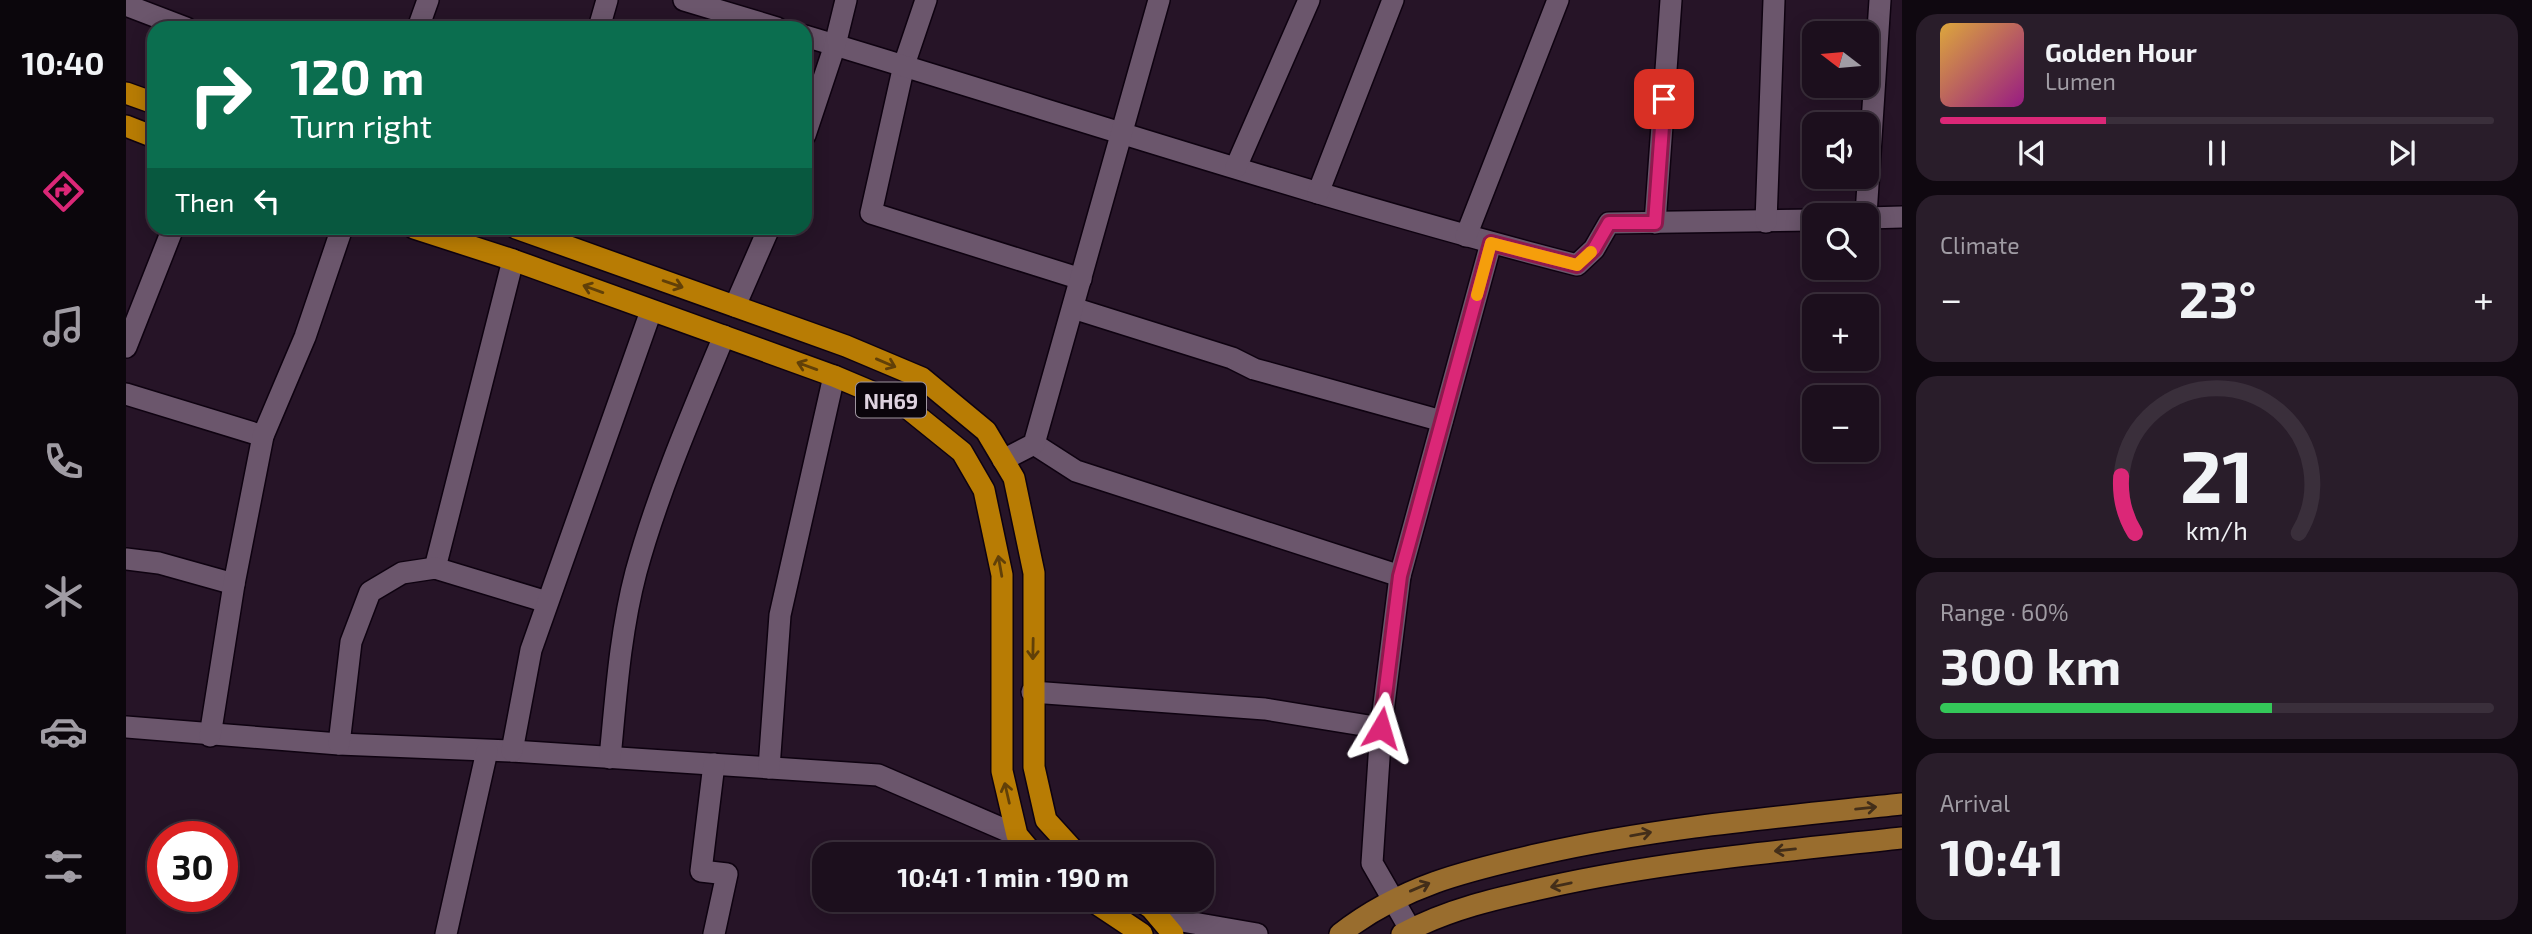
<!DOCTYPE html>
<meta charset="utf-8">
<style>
body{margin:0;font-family:"Exo 2",sans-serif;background:#291d2a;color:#f1f3f6;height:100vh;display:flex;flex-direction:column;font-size:26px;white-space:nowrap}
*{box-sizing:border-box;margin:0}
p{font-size:23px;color:#a09ca4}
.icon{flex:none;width:38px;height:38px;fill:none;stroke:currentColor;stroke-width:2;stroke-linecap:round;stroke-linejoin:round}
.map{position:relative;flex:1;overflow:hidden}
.sheet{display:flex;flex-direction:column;gap:14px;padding:14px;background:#0f0810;width:630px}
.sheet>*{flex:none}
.guide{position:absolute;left:21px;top:21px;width:665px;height:214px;border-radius:21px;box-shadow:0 4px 18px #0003,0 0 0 2px #3a2f3b;background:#0b6e4f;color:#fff;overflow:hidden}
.needle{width:46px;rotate:286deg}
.buttons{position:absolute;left:1676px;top:21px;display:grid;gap:14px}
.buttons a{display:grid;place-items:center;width:77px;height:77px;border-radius:14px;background:#1c0f1d;box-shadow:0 4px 18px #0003,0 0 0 2px #3a2f3b;font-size:35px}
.speed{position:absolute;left:21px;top:821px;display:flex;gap:14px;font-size:35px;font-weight:700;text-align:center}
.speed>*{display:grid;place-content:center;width:91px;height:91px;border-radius:50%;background:#1c0f1d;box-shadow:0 4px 18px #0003,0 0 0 2px #3a2f3b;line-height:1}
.speed .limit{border:10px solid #d22;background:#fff;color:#111}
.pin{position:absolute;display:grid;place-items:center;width:60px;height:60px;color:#fff;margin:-30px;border-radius:14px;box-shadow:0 4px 10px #0006}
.me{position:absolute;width:77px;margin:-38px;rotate:7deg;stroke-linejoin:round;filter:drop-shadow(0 0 5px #0008)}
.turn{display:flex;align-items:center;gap:24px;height:147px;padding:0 28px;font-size:32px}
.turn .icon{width:91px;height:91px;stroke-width:2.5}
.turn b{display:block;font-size:49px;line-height:60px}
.then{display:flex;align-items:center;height:66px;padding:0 28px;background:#0003;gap:14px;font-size:26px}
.big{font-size:52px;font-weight:700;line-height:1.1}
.sheet .card{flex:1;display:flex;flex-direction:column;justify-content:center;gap:10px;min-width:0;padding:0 24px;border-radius:21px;background:#291d2a}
.sheet .dial{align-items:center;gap:0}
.dial svg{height:182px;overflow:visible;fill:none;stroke:#3a2f3b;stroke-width:7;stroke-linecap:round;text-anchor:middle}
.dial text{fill:#f1f3f6;stroke:none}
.song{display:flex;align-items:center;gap:21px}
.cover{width:84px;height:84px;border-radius:10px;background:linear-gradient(135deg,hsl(40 70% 55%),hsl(310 70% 35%))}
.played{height:7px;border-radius:4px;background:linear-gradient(90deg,#db2777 30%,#3a2f3b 30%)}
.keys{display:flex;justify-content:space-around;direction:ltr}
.heat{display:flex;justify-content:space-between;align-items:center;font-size:38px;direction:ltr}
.charge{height:10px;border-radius:5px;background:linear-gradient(90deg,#34c759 60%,#3a2f3b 0)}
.trip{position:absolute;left:686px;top:842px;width:402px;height:70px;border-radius:21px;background:#1c0f1d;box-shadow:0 4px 18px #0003,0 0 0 2px #3a2f3b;font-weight:700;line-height:70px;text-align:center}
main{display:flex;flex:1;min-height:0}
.tab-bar{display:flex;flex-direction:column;width:126px;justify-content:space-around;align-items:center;background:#0b060c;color:#a09ca4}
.tab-bar .icon{width:49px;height:49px}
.tab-bar .current{color:#db2777}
.tab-bar b{font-size:32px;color:#f1f3f6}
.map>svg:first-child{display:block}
</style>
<main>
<nav class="tab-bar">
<b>10:40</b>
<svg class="icon current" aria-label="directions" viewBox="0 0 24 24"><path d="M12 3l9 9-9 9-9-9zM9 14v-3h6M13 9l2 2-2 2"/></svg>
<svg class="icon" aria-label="music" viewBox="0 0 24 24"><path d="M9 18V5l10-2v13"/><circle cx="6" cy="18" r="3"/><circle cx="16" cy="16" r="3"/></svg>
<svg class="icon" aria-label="phone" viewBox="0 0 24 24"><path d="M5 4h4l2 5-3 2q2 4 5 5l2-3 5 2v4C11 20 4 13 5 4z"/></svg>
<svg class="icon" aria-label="climate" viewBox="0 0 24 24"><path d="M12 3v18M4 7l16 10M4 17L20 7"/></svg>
<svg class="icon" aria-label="car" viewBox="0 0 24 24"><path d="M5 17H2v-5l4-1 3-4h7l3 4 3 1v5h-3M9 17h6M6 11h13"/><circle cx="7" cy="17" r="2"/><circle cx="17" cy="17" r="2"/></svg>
<svg class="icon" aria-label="filters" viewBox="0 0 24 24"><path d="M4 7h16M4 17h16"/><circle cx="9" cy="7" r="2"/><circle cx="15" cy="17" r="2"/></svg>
</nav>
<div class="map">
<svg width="1776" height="934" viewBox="0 0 1776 934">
<rect width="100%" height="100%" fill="#261427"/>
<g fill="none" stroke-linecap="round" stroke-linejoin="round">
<g stroke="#0e0210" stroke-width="24">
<g id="minor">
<polyline points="558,0 651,28"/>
<polyline points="800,0 778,65 745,213 955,279"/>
<polyline points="5,7 60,28"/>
<polyline points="292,28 302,0"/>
<polyline points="473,28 481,0"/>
<path d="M679,36C936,113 1191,198 1451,265L1468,249L1483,223L1689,220"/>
<polyline points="679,135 709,45 720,0"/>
<polyline points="1110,167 1183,0"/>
<polyline points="1192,193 1267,0"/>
<polyline points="1740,215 1754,0"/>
<polyline points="1741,218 1776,217"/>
<polyline points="1640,222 1648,0"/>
<polyline points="1529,223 1545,0"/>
<polyline points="1340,236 1432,0"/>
<polyline points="609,306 643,228"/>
<polyline points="947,308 1106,358 1128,369 1316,421"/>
<polyline points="0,347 47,228"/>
<polyline points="0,394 137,436"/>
<polyline points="908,444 950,471 1274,576"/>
<polyline points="877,460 908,444 1033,0"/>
<polyline points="0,559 33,563 108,584"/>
<polyline points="309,568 387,260"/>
<polyline points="906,692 1139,709 1255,728"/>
<polyline points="0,727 213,744 386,751 752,775 891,835"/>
<polyline points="84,736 108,584 137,436 179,337 216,228"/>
<polyline points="213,744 225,642 244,592 276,573 309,568 421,602"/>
<polyline points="386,751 405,650 525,311"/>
<path d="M484,758C490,696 494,633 510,572C532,492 566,413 598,336"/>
<polyline points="588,764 575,871 601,874 588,934"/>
<polyline points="643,768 654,615 708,376"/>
<polyline points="1033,917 1131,934"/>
<polyline points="1284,929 1246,863 1255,728 1274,576 1365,243"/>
<polyline points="320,934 361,751"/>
</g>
</g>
<g stroke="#0e0210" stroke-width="24">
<g id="major">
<path d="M1214,934C1276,886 1339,871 1414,854C1533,827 1654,817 1776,804"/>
<path d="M1276,934C1322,909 1372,898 1422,887C1539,861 1657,851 1776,838"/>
</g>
</g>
<g stroke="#0e0210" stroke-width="24">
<g id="highway">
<polyline points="0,93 28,103"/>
<polyline points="0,126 28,137"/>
<polyline points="288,228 387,260 708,376 779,406 836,452 858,490 876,575 876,771 891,835 907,854"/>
<polyline points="390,228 720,346 796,378 860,431 888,478 908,573 908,767 920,820 951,854"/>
<polyline points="965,900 1016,934"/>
<polyline points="1013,900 1025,908 1047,934"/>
</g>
</g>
<use href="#minor" stroke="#6b566c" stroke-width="21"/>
<use href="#major" stroke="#996d2e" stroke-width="21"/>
<use href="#highway" stroke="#b87c04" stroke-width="21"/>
</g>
<defs><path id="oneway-shaft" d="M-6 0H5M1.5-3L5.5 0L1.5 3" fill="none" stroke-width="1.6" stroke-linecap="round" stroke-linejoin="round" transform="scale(1.75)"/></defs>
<g stroke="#614008">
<use href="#oneway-shaft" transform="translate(547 284) rotate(19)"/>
<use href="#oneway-shaft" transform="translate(467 289) rotate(-160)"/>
<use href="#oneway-shaft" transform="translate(760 363) rotate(23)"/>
<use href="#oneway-shaft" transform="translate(681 366) rotate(-160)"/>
<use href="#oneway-shaft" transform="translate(874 566) rotate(-100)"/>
<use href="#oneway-shaft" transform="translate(907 649) rotate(91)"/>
<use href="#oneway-shaft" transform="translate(881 793) rotate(-103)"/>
</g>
<g stroke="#432e19">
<use href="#oneway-shaft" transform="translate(1740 808) rotate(-6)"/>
<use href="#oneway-shaft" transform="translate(1515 834) rotate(-10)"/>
<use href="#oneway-shaft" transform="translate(1659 850) rotate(174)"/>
<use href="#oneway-shaft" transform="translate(1435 885) rotate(168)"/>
<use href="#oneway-shaft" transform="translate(1294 887) rotate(-23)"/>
</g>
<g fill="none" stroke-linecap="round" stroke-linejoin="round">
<g stroke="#8e194d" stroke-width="18">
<polyline id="route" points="1255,728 1274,576 1365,243 1451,265 1468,249 1483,223 1529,223 1538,99"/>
</g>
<use href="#route" stroke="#db2777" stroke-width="12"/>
<polyline stroke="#f59e0b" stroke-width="12" points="1351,295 1365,243 1451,265 1465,252"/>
</g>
<g text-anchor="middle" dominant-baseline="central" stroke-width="7" stroke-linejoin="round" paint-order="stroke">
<rect fill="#0a040b" stroke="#9e949f" stroke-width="2" x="730" y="382.5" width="70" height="35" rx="5"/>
<g font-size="21" font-weight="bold" fill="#ded2df">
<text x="765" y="400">NH69</text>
</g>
</g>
</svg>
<div class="buttons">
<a><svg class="needle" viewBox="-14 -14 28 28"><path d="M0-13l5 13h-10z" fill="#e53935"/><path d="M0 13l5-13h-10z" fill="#a09ca4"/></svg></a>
<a><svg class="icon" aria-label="sound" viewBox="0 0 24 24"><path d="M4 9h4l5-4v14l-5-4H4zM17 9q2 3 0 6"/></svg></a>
<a><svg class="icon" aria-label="search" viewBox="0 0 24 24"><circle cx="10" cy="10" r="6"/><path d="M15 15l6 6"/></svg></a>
<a>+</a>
<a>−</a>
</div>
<div class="speed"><div class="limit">30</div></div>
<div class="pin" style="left:1538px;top:99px;background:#d93025"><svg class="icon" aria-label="arrive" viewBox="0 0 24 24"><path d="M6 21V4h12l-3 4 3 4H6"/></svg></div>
<svg class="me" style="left:1255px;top:728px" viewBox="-20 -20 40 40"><path d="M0-17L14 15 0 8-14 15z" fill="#db2777" stroke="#fff" stroke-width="4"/></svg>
<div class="trip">10:41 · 1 min · 190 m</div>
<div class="guide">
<div class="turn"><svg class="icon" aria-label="right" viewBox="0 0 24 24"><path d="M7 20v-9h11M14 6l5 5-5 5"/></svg><div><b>120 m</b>Turn right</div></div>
<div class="then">Then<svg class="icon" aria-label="left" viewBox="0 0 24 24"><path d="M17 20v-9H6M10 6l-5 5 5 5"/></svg></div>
</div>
</div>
<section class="sheet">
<div class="card">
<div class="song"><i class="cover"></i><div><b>Golden Hour</b><p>Lumen</p></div></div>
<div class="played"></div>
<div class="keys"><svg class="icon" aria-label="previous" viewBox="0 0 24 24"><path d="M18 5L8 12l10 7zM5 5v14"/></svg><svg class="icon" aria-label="pause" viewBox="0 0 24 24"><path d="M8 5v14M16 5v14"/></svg><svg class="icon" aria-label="next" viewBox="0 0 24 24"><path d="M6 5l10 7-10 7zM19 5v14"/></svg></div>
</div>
<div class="card"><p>Climate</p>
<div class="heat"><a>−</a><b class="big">23°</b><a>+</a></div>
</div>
<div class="card dial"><svg viewBox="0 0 100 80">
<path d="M14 69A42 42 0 1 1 86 69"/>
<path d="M14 69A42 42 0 0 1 8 44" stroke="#db2777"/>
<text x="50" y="56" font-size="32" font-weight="700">21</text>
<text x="50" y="72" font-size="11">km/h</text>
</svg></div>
<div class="card"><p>Range · 60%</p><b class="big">300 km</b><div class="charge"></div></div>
<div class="card"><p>Arrival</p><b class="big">10:41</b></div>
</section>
</main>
